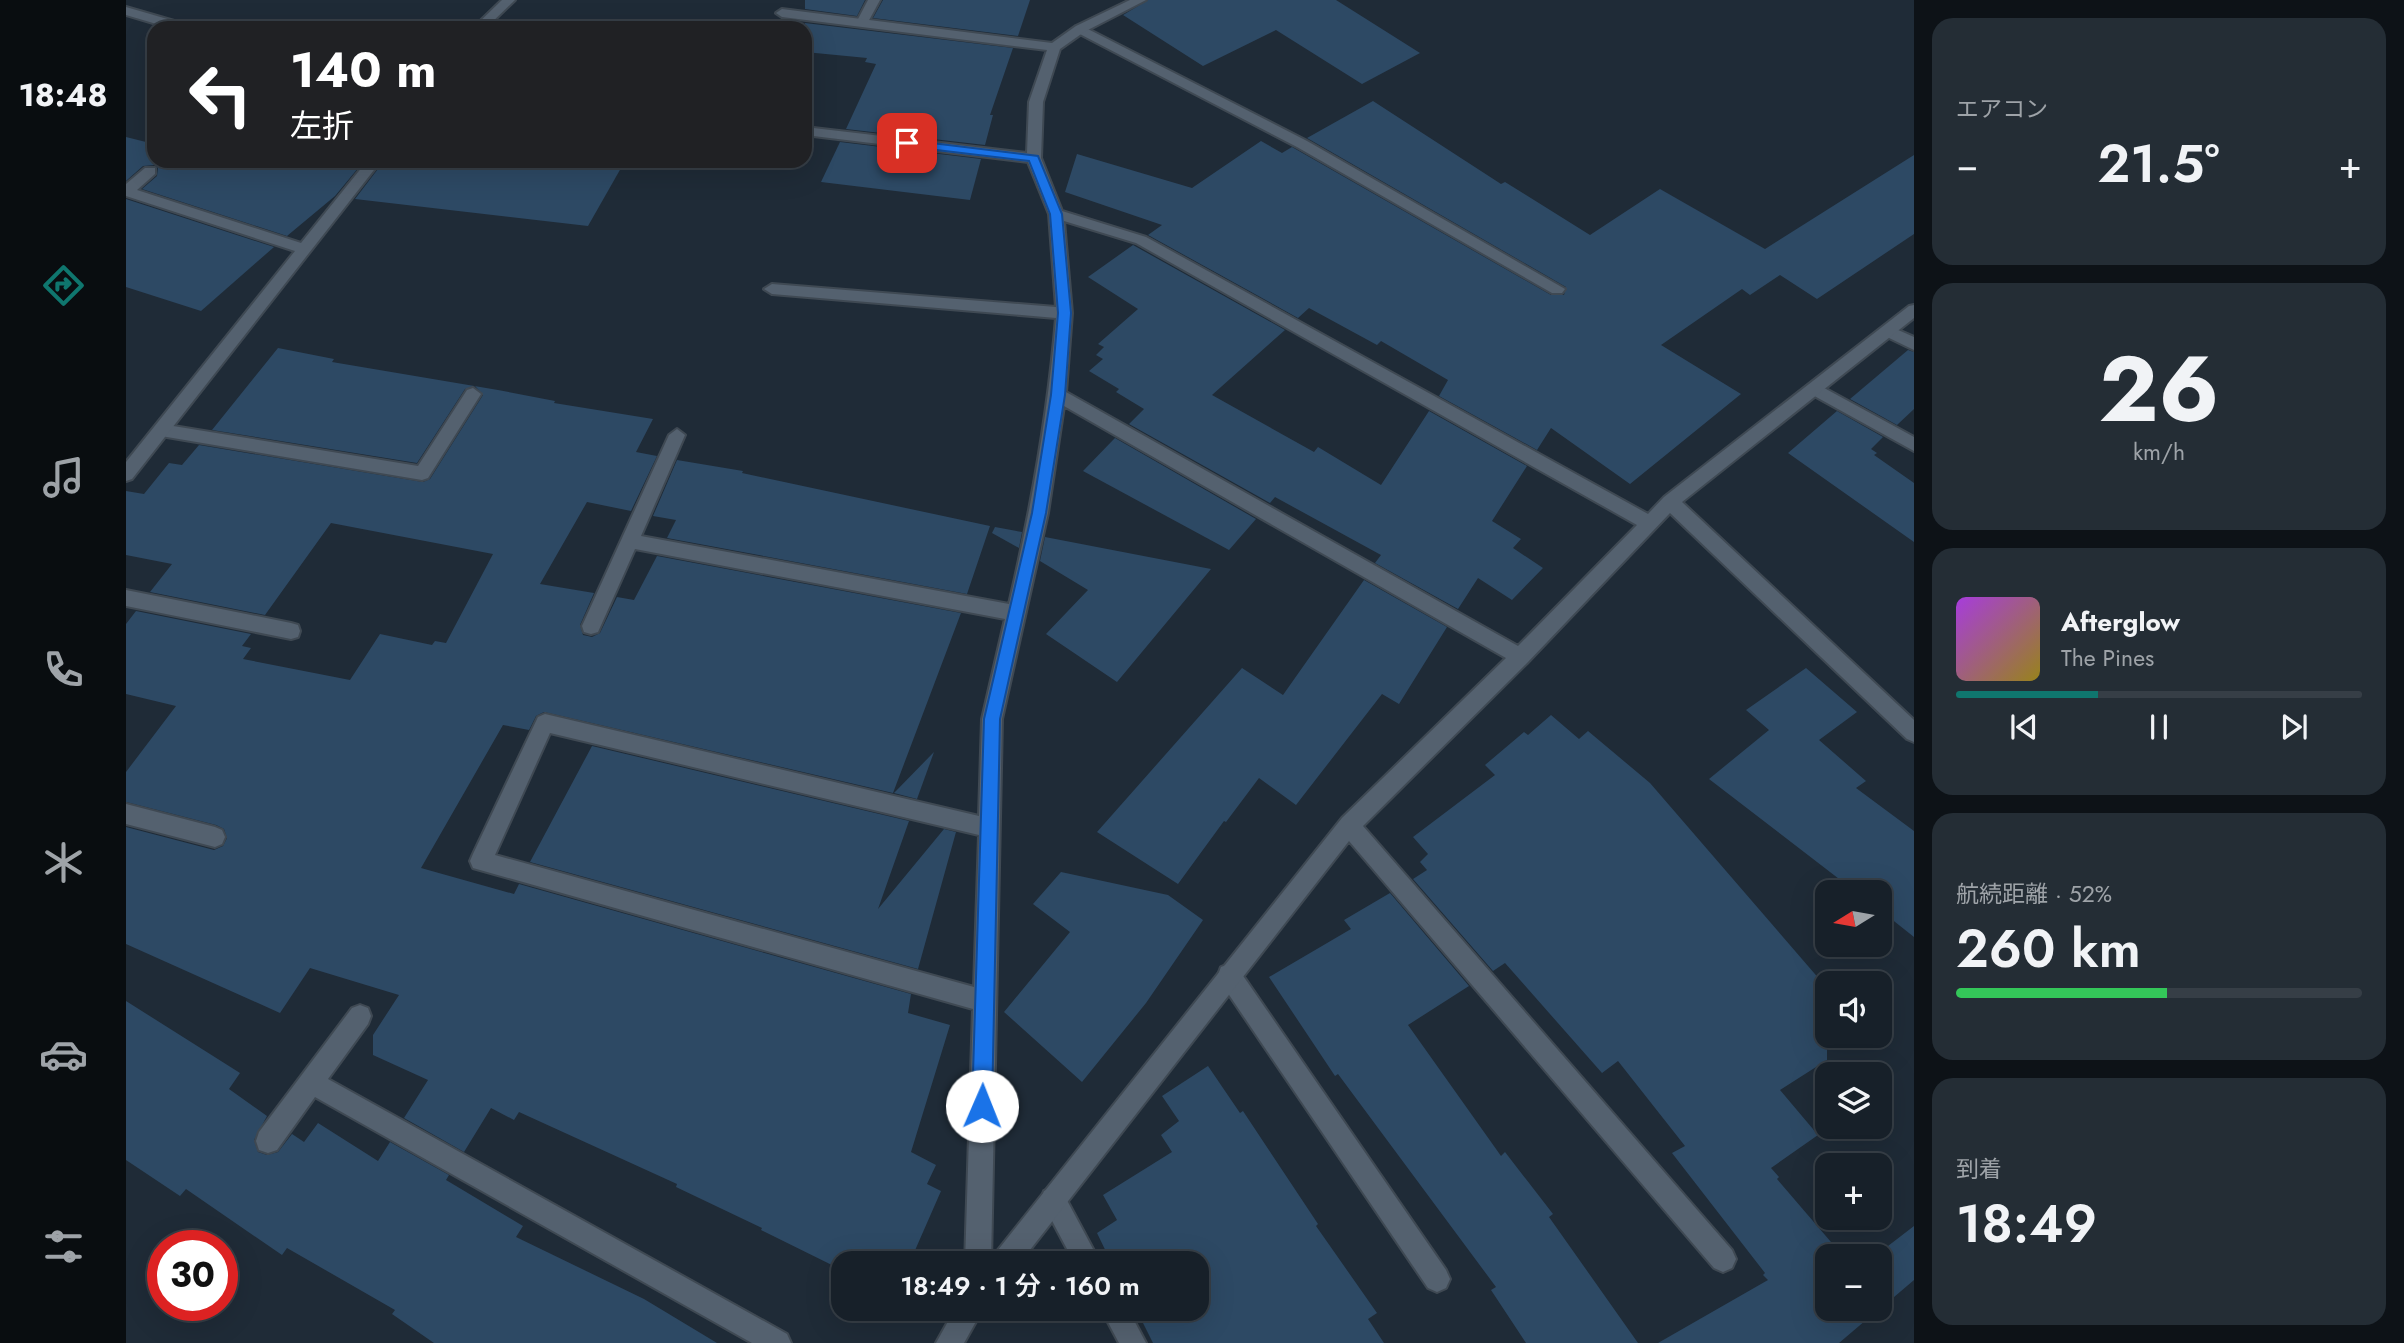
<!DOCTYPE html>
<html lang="ja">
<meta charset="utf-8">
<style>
body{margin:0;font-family:Jost,"Noto Sans JP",sans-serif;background:#242d35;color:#f1f3f6;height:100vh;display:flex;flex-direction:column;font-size:26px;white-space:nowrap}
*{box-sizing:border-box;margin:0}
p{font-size:23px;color:#9ea3a8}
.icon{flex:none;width:38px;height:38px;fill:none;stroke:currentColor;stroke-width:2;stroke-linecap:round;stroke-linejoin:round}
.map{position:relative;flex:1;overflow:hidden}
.drawer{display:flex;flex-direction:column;gap:18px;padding:18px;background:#0d1217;width:490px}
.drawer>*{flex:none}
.hud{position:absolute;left:21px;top:21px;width:665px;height:147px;border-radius:21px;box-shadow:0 7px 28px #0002,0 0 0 2px #363e46;background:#202124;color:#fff;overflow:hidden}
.needle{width:46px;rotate:259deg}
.buttons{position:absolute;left:1689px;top:880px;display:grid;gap:14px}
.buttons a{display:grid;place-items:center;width:77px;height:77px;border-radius:14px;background:#172029;box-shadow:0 7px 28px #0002,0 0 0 2px #363e46;font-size:35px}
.speed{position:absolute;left:21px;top:1230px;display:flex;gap:14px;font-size:35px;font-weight:700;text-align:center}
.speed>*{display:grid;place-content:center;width:91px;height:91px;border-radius:50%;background:#172029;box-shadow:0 7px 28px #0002,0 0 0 2px #363e46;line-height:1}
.speed .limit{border:10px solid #d22;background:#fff;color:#111}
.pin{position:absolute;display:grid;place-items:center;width:60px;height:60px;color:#fff;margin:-30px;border-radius:14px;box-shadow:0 4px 10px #0006}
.me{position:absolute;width:77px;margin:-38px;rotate:1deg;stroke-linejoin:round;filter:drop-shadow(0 0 5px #0008)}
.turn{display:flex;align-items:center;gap:24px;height:147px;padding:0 28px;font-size:32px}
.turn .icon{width:91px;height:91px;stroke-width:2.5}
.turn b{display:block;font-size:49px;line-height:60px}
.big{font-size:52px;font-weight:600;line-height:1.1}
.drawer .widget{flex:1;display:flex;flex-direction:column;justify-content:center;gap:10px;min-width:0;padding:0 24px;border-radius:21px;background:#242d35}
.drawer .dial{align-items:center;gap:0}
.dial b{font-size:91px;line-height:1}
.song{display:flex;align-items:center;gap:21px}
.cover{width:84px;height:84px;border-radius:10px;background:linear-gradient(135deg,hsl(280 70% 55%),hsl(50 70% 35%))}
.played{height:7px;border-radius:4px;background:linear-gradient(90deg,#0f766e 35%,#363e46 35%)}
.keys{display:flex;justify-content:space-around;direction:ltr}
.heat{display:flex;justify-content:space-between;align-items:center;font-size:38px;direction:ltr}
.charge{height:10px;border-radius:5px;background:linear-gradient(90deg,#34c759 52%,#363e46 0)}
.trip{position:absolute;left:705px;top:1251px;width:378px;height:70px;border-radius:21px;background:#172029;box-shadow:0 7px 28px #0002,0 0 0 2px #363e46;font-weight:600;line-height:70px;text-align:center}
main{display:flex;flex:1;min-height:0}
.dock{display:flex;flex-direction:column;width:126px;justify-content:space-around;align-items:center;background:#090d10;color:#9ea3a8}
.dock .icon{width:49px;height:49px}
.dock .selected{color:#0f766e}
.dock b{font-size:32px;color:#f1f3f6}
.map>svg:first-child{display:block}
</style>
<main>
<nav class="dock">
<b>18:48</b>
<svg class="icon selected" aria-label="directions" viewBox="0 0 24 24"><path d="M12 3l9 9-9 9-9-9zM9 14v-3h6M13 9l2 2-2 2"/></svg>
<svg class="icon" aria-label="music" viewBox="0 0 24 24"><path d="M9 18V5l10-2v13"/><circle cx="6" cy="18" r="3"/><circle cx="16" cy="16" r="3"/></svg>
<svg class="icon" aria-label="phone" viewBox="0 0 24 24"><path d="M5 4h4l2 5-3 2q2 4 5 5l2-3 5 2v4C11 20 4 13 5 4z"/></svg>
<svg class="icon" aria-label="climate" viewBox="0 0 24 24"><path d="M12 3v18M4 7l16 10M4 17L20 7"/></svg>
<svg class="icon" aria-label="car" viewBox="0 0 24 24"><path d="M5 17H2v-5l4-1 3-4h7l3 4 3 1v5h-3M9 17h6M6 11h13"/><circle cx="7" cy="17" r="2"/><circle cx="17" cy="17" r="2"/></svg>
<svg class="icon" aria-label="filters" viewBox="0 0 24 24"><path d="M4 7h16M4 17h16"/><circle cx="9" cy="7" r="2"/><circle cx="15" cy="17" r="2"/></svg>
</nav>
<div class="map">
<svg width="1788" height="1343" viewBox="0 0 1788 1343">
<rect width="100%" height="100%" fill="#1f2b37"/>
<g fill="#2d4964">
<polygon points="679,0 739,0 731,16 679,9"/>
<polygon points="757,0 904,0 892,36 747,18"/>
<polygon points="1022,0 1210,0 1294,53 1236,84 1150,30 1077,66 997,15"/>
<polygon points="679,23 887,48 864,115 867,115 859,145 720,129 750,64 739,62 741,58 679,52"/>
<polygon points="1247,101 1375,184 1379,182 1464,235 1534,189 1639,249 1788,155 1788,234 1691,299 1654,275 1624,295 1616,289 1535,345 1615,394 1504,484 1425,428 1411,450 1313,396 1322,380 1255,341 1251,345 1183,308 1172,318 1022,235 1036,225 939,192 951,154 1066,188 1135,141 1156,153 1166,147 1425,295 1438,295 1440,287 1181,138"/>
<polygon points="0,137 28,144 28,161 238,161 209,196 161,236 16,189 31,176 32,168 29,165 17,166 0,181"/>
<polygon points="714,142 855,159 844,200 695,182"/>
<polygon points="258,161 499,161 462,226 229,199"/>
<polygon points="0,199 148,247 75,311 0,287"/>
<polygon points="1007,245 1159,330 1086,395 1188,452 1192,447 1255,485 1303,411 1401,466 1366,521 1395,539 1387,548 1417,568 1386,600 1352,578 1332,609 1249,563 1255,555 1149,497 1144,503 1003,424 1018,409 990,392 993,389 963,371 977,359 970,355 978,347 972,344 1012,309 962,277"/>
<polygon points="152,348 208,359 206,362 372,390 429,401 428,403 527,419 510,452 531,456 505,511 461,502 414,584 468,593 454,625 457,635 466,637 474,633 491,597 508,600 531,556 835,613 767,793 418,712 410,716 403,730 377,725 295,868 388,894 393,884 785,994 782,1013 824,1025 785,1152 810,1165 801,1184 815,1191 783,1264 718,1264 718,1271 635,1230 636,1228 550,1187 551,1184 393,1112 388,1120 365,1108 338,1152 278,1118 302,1080 247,1055 247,1035 273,995 184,968 154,1013 0,944 0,827 88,850 97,846 101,838 98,829 90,825 0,802 0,772 50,706 0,694 0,624 10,611 125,634 116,646 125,648 117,659 224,680 254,634 306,645 309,641 320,643 367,554 205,523 139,615 24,592 46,564 0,555 0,491 18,494 43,463 56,465 73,445 297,482 304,479 357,395 349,386 339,389 291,463 86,430"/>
<polygon points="1782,350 1788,352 1788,409 1771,425 1724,399"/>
<polygon points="1711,411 1757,437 1745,449 1751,453 1748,455 1788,483 1788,542 1662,453"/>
<polygon points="989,438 1130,519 1103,550 957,471"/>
<polygon points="551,460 617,471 616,473 864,526 841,594 541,538 550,520 527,516"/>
<polygon points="869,527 896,532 893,548 866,533"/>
<polygon points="919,537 1085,569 991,682 920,634 962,590 914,561"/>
<polygon points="1238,580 1321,627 1273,704 1256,694 1170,805 1133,778 1100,822 1098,821 1052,884 971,832 1116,668 1157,695"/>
<polygon points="1680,668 1731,712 1693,740 1740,781 1730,788 1788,831 1788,937 1754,910 1754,892 1730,892 1583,779 1643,730 1620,710"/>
<polygon points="1425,715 1453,739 1462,731 1524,783 1701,988 1701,1060 1654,1090 1692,1135 1645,1168 1653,1177 1651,1179 1717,1256 1701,1256 1701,1309 1753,1309 1713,1343 1532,1343 1642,1280 1637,1275 1639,1273 1546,1153 1559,1146 1492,1061 1476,1073 1379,963 1367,971 1287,879 1301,870 1294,862 1302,854 1287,837 1369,775 1359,765 1398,732 1402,735"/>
<polygon points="466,746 783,821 752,909 818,829 830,832 792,969 404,862"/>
<polygon points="808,752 791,799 768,793"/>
<polygon points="935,872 1042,895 1077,920 1020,1003 956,1082 878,1012 944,932 907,904"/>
<polygon points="1264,893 1343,986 1282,1025 1375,1156 1379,1152 1427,1214 1423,1217 1512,1343 1400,1343 1365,1290 1370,1287 1212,1074 1209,1076 1143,977 1225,929 1218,920"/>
<polygon points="0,1001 114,1073 103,1089 141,1116 128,1140 132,1152 141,1155 152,1152 166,1134 178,1142 192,1123 252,1161 264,1142 323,1175 320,1180 397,1226 390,1237 518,1299 591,1343 308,1343 266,1314 269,1310 161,1248 156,1255 60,1189 54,1196 0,1160"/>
<polygon points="1082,1066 1114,1113 1117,1111 1192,1224 1190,1226 1251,1313 1242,1319 1258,1343 1027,1343 1010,1309 1071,1309 1071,1264 986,1264 971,1233 991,1220 977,1195 1046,1152 1035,1135 1053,1121 1036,1096"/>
<polygon points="1788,1226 1788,1280 1754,1309 1754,1256 1749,1256"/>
</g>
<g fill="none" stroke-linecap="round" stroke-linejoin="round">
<g stroke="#3f4953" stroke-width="4">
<g id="service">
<polygon points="742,0 754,0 741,24 733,24 731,21"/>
<polygon points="954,25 1181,141 1439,289 1436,293 1426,293 1171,147 950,32 948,29"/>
<polygon points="1763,326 1788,337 1788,350 1757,335 1755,331 1757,327"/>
<polygon points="1689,383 1788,437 1788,451 1683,393 1681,389 1683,385"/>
<polygon points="347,388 355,394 302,478 296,480 35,436 27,430 35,424 292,466 341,390"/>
<polygon points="0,590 165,623 172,625 174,631 172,637 165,639 0,606"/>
<polygon points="0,804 89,827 96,830 99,837 96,844 89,847 0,824"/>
<polygon points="1103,964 1111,967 1320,1270 1324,1279 1320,1288 1311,1292 1302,1288 1095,983 1092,975 1095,967"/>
<polygon points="927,1188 936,1191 975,1264 949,1264 915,1200 918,1191"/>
<polygon points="975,1309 1002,1309 1020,1343 993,1343"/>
</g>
</g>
<g stroke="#3f4953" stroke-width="4">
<g id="minor">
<polygon points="376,0 389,0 360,28 347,28"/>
<path d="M1004,0H1020L958,32L934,49L917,102L915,158L936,211L1020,237L1522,514L1538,497L1783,306L1788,305V318L1556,502L1788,720V742L1781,739L1544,513L1401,663L1237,826L1606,1250L1610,1259L1606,1268L1597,1272L1588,1268L1223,841L893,1264H839L847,1009L347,868L344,861L347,854L412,717L419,714L853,816L856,719L879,619L509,549L472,632L465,634L458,632L456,626L543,435L551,429L559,435L515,536L883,604C905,509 922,415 930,318L646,294L638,289L646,284L930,307L923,214L902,162L679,135V127L901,153L903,102L921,50L656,17L650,13L656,9L926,43L950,26ZM938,221L1010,243L1511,525L1392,646L940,392L946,313ZM938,406L1380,658L1216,818L868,1255L865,1263L876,719L922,513ZM424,733L853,835L848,987L369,855Z"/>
<polygon points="0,7 62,25 64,28 44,28 0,15"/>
<polygon points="241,161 255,161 6,479 0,481 0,462 169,251 0,196 0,184 19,168 29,168 29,174 11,190 175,243"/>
<polygon points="234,1005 242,1008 245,1016 242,1024 202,1079 661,1334 665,1343 626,1343 189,1097 151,1150 142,1153 133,1150 130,1141 133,1132 226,1008"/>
<polygon points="829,1309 857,1309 838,1343 810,1343"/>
</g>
</g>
<use href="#service" fill="#54616f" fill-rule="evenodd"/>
<use href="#minor" fill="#54616f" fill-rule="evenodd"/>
</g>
<polygon fill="#1a73e8" stroke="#114b97" stroke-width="2" points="781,140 912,156 936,214 945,313 939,395 920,513 874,719 866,1106 863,1113 856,1116 849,1113 846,1106 858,719 906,513 925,395 932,313 924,214 903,161 777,146 775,143"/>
</svg>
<div class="buttons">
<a><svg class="needle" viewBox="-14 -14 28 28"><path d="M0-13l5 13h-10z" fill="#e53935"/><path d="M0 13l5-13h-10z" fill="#9ea3a8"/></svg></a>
<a><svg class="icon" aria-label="sound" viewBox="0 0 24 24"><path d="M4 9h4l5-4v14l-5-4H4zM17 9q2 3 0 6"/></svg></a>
<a><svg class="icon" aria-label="layers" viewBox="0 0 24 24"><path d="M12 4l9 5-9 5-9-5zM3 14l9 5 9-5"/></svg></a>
<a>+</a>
<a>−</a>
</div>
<div class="speed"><div class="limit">30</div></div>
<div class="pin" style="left:781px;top:143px;background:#d93025"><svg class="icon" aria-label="arrive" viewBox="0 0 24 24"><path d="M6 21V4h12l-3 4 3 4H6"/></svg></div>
<svg class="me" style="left:856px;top:1106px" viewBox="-20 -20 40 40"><circle r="19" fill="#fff"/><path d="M0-13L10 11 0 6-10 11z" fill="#1a73e8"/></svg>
<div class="trip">18:49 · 1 分 · 160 m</div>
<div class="hud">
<div class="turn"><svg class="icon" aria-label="left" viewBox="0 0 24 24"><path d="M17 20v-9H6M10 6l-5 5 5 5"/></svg><div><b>140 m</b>左折</div></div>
</div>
</div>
<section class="drawer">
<div class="widget"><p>エアコン</p>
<div class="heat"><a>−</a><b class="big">21.5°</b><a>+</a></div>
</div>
<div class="widget dial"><b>26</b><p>km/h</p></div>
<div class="widget">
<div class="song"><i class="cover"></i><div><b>Afterglow</b><p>The Pines</p></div></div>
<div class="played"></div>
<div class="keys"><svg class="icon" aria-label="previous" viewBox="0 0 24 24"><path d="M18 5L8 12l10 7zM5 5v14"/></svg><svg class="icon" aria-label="pause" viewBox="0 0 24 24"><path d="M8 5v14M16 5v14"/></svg><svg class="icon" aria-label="next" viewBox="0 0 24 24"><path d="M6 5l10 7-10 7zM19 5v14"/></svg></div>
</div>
<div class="widget"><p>航続距離 · 52%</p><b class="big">260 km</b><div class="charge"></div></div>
<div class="widget"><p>到着</p><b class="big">18:49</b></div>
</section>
</main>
